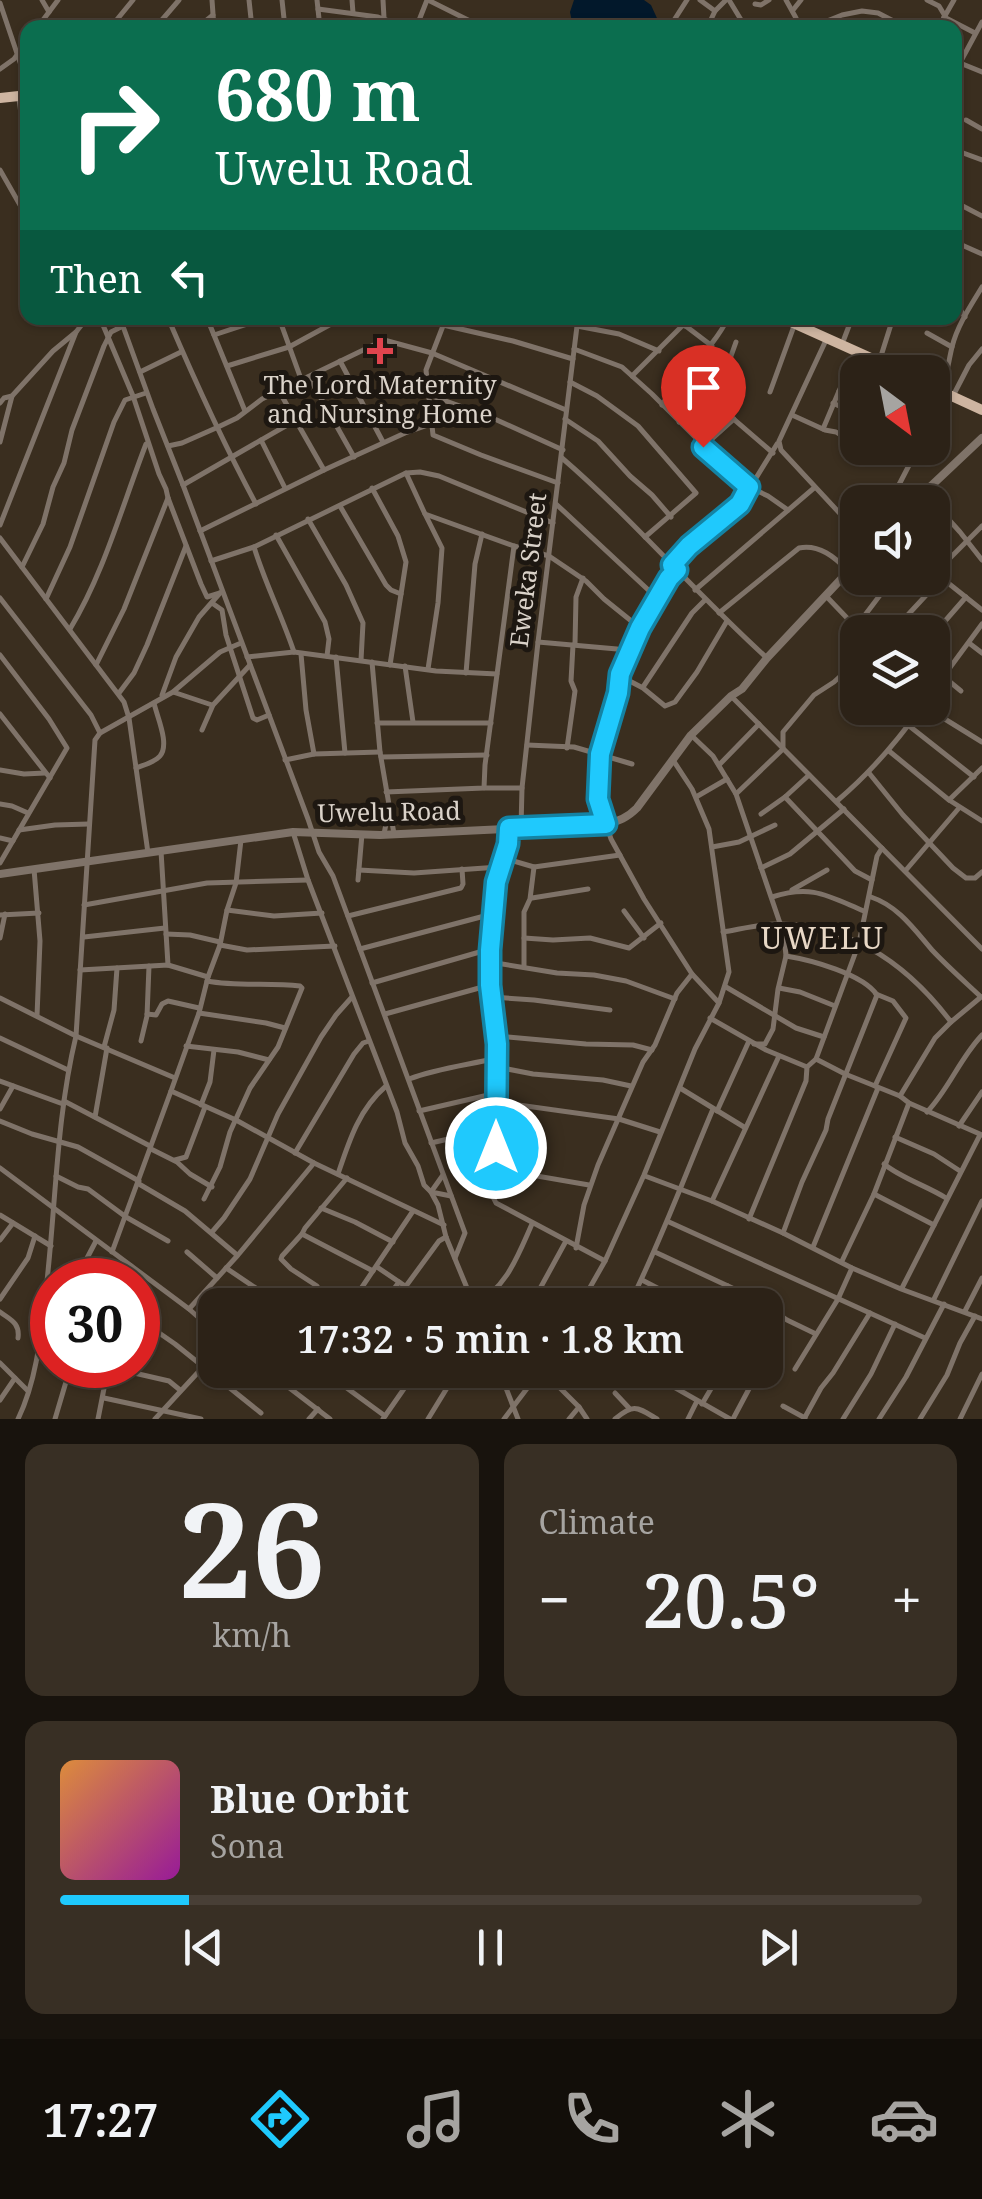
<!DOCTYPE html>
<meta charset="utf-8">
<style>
body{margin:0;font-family:"Noto Serif",serif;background:#382f24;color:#f1f3f6;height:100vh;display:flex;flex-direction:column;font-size:38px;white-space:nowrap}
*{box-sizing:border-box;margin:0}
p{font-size:32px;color:#a6a4a1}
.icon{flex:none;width:55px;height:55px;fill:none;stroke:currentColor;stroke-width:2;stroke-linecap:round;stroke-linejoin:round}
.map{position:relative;height:1419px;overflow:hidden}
.sheet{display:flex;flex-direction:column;gap:25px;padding:25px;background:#18130d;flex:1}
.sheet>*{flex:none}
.hud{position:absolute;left:20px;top:20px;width:942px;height:305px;border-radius:20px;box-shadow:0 2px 8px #0004,0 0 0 2px #483f36;background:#0b6e4f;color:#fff;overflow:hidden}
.needle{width:65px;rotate:148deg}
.buttons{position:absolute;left:840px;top:355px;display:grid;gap:20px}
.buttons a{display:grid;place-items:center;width:110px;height:110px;border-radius:20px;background:#2c2217;box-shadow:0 2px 8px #0004,0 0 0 2px #483f36;font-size:50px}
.speed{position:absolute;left:30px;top:1258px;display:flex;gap:20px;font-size:50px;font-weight:700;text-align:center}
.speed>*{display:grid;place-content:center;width:130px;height:130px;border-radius:50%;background:#2c2217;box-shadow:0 2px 8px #0004,0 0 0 2px #483f36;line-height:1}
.speed .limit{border:15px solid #d22;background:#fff;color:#111}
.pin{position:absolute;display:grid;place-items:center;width:85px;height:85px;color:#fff;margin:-102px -42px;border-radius:50% 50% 50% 0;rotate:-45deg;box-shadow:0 0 10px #0007}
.pin .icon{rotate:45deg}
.me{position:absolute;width:110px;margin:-55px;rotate:0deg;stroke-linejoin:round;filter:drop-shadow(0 0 8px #0008)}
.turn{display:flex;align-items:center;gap:35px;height:210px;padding:0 30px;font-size:45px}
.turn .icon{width:130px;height:130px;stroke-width:2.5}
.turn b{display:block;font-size:70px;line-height:85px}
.then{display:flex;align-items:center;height:95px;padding:0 30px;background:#0003;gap:20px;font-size:38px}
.big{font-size:75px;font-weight:600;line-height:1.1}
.sheet .widget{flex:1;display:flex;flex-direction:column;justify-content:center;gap:15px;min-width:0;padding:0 35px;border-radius:20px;background:#382f24}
.sheet .dial{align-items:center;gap:0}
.dial b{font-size:130px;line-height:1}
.song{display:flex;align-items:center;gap:30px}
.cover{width:120px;height:120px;border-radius:15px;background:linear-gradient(135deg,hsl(30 70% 55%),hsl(300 70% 35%))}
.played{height:10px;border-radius:5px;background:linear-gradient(90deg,#1fc9fd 15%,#483f36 15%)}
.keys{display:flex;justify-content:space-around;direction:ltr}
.heat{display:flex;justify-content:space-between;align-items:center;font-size:55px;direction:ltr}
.sheet .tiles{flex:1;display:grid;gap:25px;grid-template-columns:1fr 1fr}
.widget:last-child{grid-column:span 2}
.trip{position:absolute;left:198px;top:1288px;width:585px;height:100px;border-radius:20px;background:#2c2217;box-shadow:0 2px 8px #0004,0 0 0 2px #483f36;font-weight:600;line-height:100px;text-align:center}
.tab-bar{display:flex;height:160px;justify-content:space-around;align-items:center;background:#120e09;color:#a6a4a1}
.tab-bar .icon{width:70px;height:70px}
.tab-bar .active{color:#1fc9fd}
.tab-bar b{font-size:45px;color:#f1f3f6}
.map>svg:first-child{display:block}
</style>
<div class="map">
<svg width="982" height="1419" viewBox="0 0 982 1419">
<rect width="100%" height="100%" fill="#3a2e1f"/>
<polygon fill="#02182b" points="574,0 644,0 651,5 661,27 573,27 570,12"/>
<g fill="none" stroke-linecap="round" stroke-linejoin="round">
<g stroke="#7f7369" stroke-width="5">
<polyline points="42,0 49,12"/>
<polyline points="212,0 214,28"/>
<polyline points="249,0 252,28"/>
<polyline points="282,0 285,28"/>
<polyline points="317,0 320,28"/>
<polyline points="352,0 353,13"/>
<polyline points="383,0 384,18"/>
<polyline points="428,0 484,28"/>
<polyline points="700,0 715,11"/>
<polyline points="729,0 746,28"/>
<polyline points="786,0 796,18 795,23 786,28"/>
<polyline points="927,0 939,6 945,16"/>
<polyline points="0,3 28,86"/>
<polyline points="755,4 761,5 769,0"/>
<polyline points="318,9 378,17 409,28"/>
<polyline points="793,10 801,0"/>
<polyline points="944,17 975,33"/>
<polyline points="796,20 817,25 842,15 862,11 878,13 907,28"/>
<polyline points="37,28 58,0"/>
<polyline points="110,28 133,0"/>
<polyline points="155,28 179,0"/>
<polyline points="197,28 213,15"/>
<polyline points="416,28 427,0"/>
<polyline points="669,28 687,0"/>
<polyline points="707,28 715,11 726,0"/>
<polyline points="938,28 954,0"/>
<polyline points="955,61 982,72"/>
<polyline points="0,69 14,59 28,40"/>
<polyline points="955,72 982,22"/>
<polyline points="19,99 22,121 28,132"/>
<polyline points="966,120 982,129"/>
<polyline points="955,150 982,160"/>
<polyline points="0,170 28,219"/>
<polyline points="955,202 982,216"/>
<polyline points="955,242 982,254"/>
<polyline points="955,302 965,317"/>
<polyline points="100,318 133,396 159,474 166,489 168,498 201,584 207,597 220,593"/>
<polyline points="120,318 153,409 183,485 308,819 319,852 333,876 465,1233 455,1258"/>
<path d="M168,318C195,381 223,443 256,504"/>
<polyline points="207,318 245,411"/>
<polyline points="279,318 301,379"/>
<polyline points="427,318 443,323"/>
<polyline points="446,318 426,370 433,435 481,455 558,483"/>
<polyline points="668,318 687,327 712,346"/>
<polyline points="443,325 513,341 573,359"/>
<polyline points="577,326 619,334 659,351"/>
<polyline points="927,333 952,347"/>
<polyline points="214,335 265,318"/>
<polyline points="827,338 779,441 781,450 858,533"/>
<polyline points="844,339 852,318"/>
<polyline points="574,349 622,367 652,394 730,472 749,487 768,496 788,510"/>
<polyline points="881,356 893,318"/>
<polyline points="340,361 383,442"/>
<polyline points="227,366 289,347 333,323"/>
<polyline points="140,372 181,352"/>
<polyline points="632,376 683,325"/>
<polyline points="309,377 354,457"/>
<polyline points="570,382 597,396 638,426 696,493 645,537"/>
<path d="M943,387C947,373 949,360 952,347C957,326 971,305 982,287"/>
<polyline points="279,391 324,470"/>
<polyline points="839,391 856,353"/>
<polyline points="770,392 794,326"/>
<polyline points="955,392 969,365 982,349"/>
<polyline points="429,395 488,416 563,450"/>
<polyline points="708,397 773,453"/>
<polyline points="0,403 4,398 12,396 53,351 76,332 87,318"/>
<polyline points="833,403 858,415"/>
<path d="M662,405C681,373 712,351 728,318"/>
<polyline points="932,413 941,392"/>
<polyline points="792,415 825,430 836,432 858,446"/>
<polyline points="565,419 598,441 630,476 652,495 671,517"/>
<polyline points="679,422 721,384 736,342"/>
<polyline points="823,429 839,391 843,390 855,396"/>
<polyline points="261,440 285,488"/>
<polyline points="0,442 12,396"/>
<polyline points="168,446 182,443 216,428 237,418 262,399 384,340 432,353 566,410"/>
<polyline points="703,447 734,419"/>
<polyline points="861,448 874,455 878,454 881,448"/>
<path d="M562,458C634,520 696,594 767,658"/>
<polyline points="406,473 425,514 514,546 549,556 586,581 604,599 640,628"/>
<polyline points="183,485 296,420"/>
<polyline points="372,488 398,536 406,562 390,665"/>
<polyline points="923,491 960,532 982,560"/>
<polyline points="890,502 918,448"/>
<polyline points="556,504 658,599"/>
<polyline points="340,506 386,585 391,590 401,594"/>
<polyline points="425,514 442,548 438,603 428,669"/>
<polyline points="308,519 346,585 363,623 361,660"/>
<polyline points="0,525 76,332"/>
<polyline points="200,531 324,470 405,433 431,424"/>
<polyline points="276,535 325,622 329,639 327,656"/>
<polyline points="932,535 948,520"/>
<polyline points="0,538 124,702 129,718 148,853"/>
<path d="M254,547C265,583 282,616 294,652"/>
<polyline points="211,561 254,547 406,473 420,472 439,476 553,523"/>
<polyline points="672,565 689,546 740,504 777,444"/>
<polyline points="22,567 43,524 53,487 64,463 72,430 104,346 111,332 123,326"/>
<polyline points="933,571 982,610"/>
<polyline points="935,573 982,526"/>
<polyline points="695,590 814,488"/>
<polyline points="826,596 848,619 857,620 865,615 893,578"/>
<polyline points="0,598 91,715 100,733"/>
<polyline points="46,599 70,547 114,422 125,400 146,393"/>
<polyline points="212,603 222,610 226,635 253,718 257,720 269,715"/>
<path d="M719,613L799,548C819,544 835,557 848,571"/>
<path d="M70,629C104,573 122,506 146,444"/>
<polyline points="892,632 942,578"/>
<polyline points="932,636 966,597"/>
<polyline points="538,642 617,649 629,655"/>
<polyline points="969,643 982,653"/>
<polyline points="575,644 576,597 583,578"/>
<polyline points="301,654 306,710 314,754"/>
<polyline points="0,655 49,719 67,748 0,863"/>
<polyline points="247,657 294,652 436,671 497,674"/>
<polyline points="336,657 345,753"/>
<polyline points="372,662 380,752 394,834"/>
<polyline points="96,665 124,609 168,498"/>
<polyline points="405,666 413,722"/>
<polyline points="466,673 475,564 482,534"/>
<polyline points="620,676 643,688 665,706 675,702 697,672 727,621"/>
<polyline points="944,677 961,691"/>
<polyline points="643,687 692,613 705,600"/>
<polyline points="173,692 212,705"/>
<polyline points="932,692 982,624"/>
<polyline points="119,693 134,673 147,645 186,546"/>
<polyline points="162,695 176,657 199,617 220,593"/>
<polyline points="731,696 982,949"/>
<polyline points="927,708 982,742"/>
<polyline points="0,714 50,778"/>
<polyline points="377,723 491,723"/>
<polyline points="908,725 974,777"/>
<polyline points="202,730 213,705 250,665"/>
<polyline points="691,735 713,756 736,794 784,935 786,956 778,989 773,1029 765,1044 754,1044"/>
<polyline points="527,745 574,747 632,764"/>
<polyline points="567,748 575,691 571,681 573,645"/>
<polyline points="889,751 949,800 982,821"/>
<polyline points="381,757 487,755"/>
<polyline points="285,760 314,754 380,752"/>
<polyline points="719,765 759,724"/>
<path d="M136,768C144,765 155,762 160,756C170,744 157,717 154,703"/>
<polyline points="0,770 24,774 45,773"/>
<polyline points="869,773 903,815 953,868 966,878 975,878 982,872"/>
<polyline points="485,788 522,788"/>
<polyline points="386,792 484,788 485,765 514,546"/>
<polyline points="736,794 783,749 783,732 814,695 834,682 858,660"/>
<polyline points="696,797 727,779"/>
<polyline points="785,797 855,871 872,880"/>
<polyline points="949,800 982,768"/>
<path d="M837,801C870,773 896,743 921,708"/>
<polyline points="0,804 12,806 28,813"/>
<polyline points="761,814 785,797 809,775"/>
<polyline points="521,827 522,788 538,642 578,318"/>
<polyline points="19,830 55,825 89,824"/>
<polyline points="509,830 508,844 495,882 490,949 490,985 497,1044 496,1169 491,1193 496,1203 605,1261"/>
<polyline points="293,832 308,880 397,1112 405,1143 418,1166 424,1185 431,1192 438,1205 446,1237 474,1305"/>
<polyline points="384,834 388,814"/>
<polyline points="0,838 13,841"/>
<polyline points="241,840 236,883 227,910 220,945 208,977 199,1013 171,1091 236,1120 314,1163 444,1225"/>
<polyline points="712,847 739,842 775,825"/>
<polyline points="161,851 168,965"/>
<polyline points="503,858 534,867 620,855"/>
<polyline points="761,868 790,854 844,809"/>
<polyline points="34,869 40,941 37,1016"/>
<polyline points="359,870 414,873 499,867"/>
<polyline points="906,870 959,808"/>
<polyline points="358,880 362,834"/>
<polyline points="792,890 827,870"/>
<path d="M772,897C812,884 828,896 864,911"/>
<path d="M871,897C898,906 914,929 932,950C947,966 964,981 980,996"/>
<polyline points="532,898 588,889"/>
<polyline points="84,905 207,883 308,880"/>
<polyline points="227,910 274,916 322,913"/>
<polyline points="624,911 644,938"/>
<polyline points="0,915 39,913"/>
<polyline points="348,916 461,888 463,884 462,869"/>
<path d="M723,932C741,929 760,924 778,924C851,925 908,965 951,1022L981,997"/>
<polyline points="166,934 190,935 220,942"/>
<polyline points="84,937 165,928"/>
<polyline points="0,938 5,914"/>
<polyline points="524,938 553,940 590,938 629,948 661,923"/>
<polyline points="220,945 247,950 335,946"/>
<polyline points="360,949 492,914"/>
<polyline points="490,962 557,973 594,975 626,981 675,999"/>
<polyline points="524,967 524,912 530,899 534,867"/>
<polyline points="80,970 168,965 208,977"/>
<polyline points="692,974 719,1003"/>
<polyline points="372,983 490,949"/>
<polyline points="726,987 796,1028 824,1037"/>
<polyline points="779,988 800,992 835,1006"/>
<polyline points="492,997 534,1000 610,1010"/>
<polyline points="0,998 76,1036 175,1078"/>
<polyline points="199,1013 266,1023 285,1028"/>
<polyline points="147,1014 156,1015 162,1004 168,1001 199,1008"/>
<polyline points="385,1014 490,985"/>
<polyline points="710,1018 766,1050 807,1067"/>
<polyline points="497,1036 586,1044 633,1045 652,1050"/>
<polyline points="0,1038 68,1070"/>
<polyline points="141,1041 147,1016 149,966"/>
<polyline points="186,1046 238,1052 269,1060"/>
<polyline points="104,1047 114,1010 117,968"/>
<polyline points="816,1059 845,1074 900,1096 909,1103 982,1135"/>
<polyline points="497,1067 533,1074 603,1080 631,1086"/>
<path d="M409,1079C438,1068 468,1065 497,1058"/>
<polyline points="0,1081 63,1104"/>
<polyline points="875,1086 906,1018 893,1001 876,994"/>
<polyline points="680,1088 744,1127"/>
<polyline points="900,1096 935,1038 951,1022"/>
<polyline points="64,1101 150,1146"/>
<polyline points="497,1102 619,1119 660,1132"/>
<polyline points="201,1105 210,1082 214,1050"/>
<polyline points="0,1109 13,1086"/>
<polyline points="419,1111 497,1093"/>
<polyline points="717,1111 749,1041"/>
<path d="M927,1112C949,1089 960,1058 982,1035"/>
<polyline points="95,1117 107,1048"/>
<polyline points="0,1121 32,1134 78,1147 139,1181"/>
<polyline points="959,1126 982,1092"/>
<polyline points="895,1137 934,1154 960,1171"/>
<polyline points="431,1143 496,1128"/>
<polyline points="151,1149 177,1162 190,1174 212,1187"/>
<polyline points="295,1153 354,1054 363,1043 369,1041"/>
<polyline points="175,1160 186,1157 205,1107"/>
<path d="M884,1164C901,1178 927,1186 946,1198"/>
<polyline points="0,1168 189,1309 215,1332"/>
<polyline points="496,1169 589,1185"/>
<path d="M338,1174C349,1141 359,1109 386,1086"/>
<polyline points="443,1175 431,1192 451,1196"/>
<polyline points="56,1176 78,1187 88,1189 126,1217 168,1241"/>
<polyline points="645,1176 712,1201 783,1233 852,1268 901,1289 982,1319"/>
<polyline points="347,1178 305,1228 302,1234 373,1271"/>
<polyline points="139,1184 185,1211 237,1255"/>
<polyline points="874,1194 934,1225"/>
<path d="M204,1199L220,1167L230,1132L250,1088L278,1047L302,988L300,986C270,982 238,987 207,981"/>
<polyline points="712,1201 779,1056"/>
<polyline points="321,1208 355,1222 393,1242"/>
<polyline points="0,1215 51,1246"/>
<polyline points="749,1219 806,1081 807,1067 816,1059 859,943 877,856 882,848"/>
<polyline points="669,1222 925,1338"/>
<polyline points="212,1232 224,1218 250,1179 278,1114 321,1037 336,1015 352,997"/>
<path d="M783,1233L802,1182L826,1130L828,1119L877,995C863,974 811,960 786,956"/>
<polyline points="302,1234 282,1256 281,1259 291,1269 317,1286"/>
<polyline points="0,1240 13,1223"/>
<polyline points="813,1247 878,1088"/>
<polyline points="576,1248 584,1205 598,1165 643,1062 655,1045 677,993 692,974 644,899 611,839 598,799 600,754 623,665 640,628 669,578 677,570"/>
<polyline points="112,1252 171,1091"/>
<polyline points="187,1252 217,1278"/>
<polyline points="655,1252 758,1300 787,1320 816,1334"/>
<polyline points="842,1261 874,1194 909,1103"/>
<polyline points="377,1267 433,1305"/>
<polyline points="226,1268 281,1305"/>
<polyline points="82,1280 86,1260 96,1241"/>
<polyline points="127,1280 131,1266"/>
<polyline points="642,1280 690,1305"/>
<polyline points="406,1286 439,1241 446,1237"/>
<polyline points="902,1288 980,1135"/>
<polyline points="330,1292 350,1304"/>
<polyline points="0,1299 28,1258 35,1236"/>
<polyline points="934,1299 982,1201"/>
<path d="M474,1304C506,1290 518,1255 532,1224"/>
<polyline points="238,1305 253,1289"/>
<polyline points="350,1305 413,1211"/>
<polyline points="382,1305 399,1282"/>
<polyline points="531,1305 566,1241"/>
<polyline points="580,1305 605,1261 644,1175 695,1049 719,1003 729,972 709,829 692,789 673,760"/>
<path d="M629,1305C661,1241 685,1175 713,1109"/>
<polyline points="716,1305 728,1286"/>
<polyline points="189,1309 238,1255 314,1163"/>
<polyline points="965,1311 982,1278"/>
<path d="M0,1312C11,1320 20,1323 18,1338"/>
<polyline points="138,1322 152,1328 175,1344 261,1413"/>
<polyline points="765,1323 773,1311"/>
<polyline points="765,1359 774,1342"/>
<polyline points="0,1363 28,1391"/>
<polyline points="108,1367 169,1381 180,1390"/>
<polyline points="795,1369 838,1299 852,1268"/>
<polyline points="266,1370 330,1419"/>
<polyline points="331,1370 329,1375 385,1416"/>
<polyline points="499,1370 518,1419"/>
<polyline points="542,1370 579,1407 569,1419"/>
<polyline points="599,1370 597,1375 602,1379"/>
<polyline points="644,1370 730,1419"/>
<polyline points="666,1383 677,1370"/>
<polyline points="292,1389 304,1370"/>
<polyline points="615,1393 629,1408"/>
<polyline points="104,1398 201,1419"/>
<polyline points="0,1400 15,1378"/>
<polyline points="702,1404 722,1370"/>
<polyline points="783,1406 805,1418"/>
<polyline points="579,1407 587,1419"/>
<path d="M18,1419C37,1380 41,1333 46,1290C56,1205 56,1119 76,1036L95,740L100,733L173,692L220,652L241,643"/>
<polyline points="55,1419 71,1365"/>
<polyline points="98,1419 108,1368"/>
<polyline points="155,1419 202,1368 215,1350"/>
<polyline points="309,1419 318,1409"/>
<polyline points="383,1419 417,1370"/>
<polyline points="428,1419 458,1370"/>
<polyline points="504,1419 541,1370"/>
<path d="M615,1419C634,1403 637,1407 657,1419"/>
<polyline points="688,1419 697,1401"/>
<polyline points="733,1419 759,1370"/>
<polyline points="804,1419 821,1388 833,1373 870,1313"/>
<polyline points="843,1419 871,1374 895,1324"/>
<polyline points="879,1419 906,1377 944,1304"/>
<polyline points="920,1419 947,1375 960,1343 975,1316"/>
<polyline points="960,1419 982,1374"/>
</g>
<g stroke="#7f7369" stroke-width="8">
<polyline points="914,502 982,438"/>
<path d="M0,874L293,832L380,835L606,824C619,821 627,818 637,808L691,735L731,696L742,689L767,658L858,561"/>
</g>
<g stroke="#ceb5a1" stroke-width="10">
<polyline points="0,98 28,95"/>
<polyline points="782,318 902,372"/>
<polyline points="932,387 982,410"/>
</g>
</g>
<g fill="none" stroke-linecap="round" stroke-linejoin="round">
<g stroke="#1483a4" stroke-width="25">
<polyline id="route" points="496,1148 497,1044 490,985 490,950 496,882 508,844 509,828 606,824 598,799 600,754 618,693 620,674 640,628 669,578 677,570 672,565 689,546 740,504 749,487 703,447"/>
</g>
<use href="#route" stroke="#1fc9fd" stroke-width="18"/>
</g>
<path fill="#e0444e" stroke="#1d1711" stroke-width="4" d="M375 336h10v10h10v10h-10v10h-10v-10h-10v-10h10z"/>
<g text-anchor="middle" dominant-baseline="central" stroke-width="10" stroke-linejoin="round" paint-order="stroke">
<g font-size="25" fill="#dad2c9" stroke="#1d1711">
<text x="380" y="384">The Lord Maternity<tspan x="380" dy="29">and Nursing Home</tspan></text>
</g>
<g font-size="25" fill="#dad2c9" stroke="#1d1711">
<text transform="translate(527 570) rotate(-83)">Eweka Street</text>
<text transform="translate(389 811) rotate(-1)">Uwelu Road</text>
</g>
<g font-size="30" letter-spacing="2.5" fill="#e8d8c6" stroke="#1d1711">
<text x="823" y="937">UWELU</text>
</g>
</g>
</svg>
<div class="buttons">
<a><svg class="needle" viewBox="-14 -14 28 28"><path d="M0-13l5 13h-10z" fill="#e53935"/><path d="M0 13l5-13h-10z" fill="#a6a4a1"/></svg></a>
<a><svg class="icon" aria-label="sound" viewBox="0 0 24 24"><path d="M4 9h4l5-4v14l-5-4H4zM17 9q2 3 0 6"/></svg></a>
<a><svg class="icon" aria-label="layers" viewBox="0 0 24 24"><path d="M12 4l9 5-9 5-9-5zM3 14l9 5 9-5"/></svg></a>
</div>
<div class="speed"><div class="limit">30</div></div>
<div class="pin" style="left:703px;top:447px;background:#d93025"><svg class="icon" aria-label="arrive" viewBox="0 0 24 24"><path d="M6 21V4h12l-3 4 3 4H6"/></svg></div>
<svg class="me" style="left:496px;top:1148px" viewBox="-20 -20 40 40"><circle r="17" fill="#1fc9fd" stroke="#fff" stroke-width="3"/><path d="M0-11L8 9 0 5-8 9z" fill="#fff"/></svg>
<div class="trip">17:32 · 5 min · 1.8 km</div>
<div class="hud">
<div class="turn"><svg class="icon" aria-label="right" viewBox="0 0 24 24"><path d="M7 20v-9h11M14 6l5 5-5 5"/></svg><div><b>680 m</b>Uwelu Road</div></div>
<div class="then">Then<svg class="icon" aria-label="left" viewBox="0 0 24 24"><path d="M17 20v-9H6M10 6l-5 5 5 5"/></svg></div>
</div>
</div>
<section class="sheet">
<div class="tiles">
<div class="widget dial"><b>26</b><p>km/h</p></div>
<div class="widget"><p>Climate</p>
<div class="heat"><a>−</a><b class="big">20.5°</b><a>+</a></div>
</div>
<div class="widget">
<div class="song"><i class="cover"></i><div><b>Blue Orbit</b><p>Sona</p></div></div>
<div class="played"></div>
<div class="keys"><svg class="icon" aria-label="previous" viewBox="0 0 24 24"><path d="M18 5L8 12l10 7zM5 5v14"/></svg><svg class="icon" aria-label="pause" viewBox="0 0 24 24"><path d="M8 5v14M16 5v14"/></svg><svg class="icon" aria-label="next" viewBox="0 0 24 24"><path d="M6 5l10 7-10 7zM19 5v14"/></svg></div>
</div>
</div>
</section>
<nav class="tab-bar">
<b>17:27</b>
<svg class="icon active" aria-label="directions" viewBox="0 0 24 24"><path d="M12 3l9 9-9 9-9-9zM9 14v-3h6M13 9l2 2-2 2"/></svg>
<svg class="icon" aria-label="music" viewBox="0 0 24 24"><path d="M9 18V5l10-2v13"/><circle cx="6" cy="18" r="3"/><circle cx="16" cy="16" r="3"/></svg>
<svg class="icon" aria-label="phone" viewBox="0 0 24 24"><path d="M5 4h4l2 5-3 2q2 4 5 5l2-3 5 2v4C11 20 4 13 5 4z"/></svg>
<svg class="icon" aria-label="climate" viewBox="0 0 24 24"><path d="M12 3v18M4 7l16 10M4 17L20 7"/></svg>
<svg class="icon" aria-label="car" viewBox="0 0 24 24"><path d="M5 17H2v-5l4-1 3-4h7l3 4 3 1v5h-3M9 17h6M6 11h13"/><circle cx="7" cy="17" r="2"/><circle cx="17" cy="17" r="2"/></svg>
</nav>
